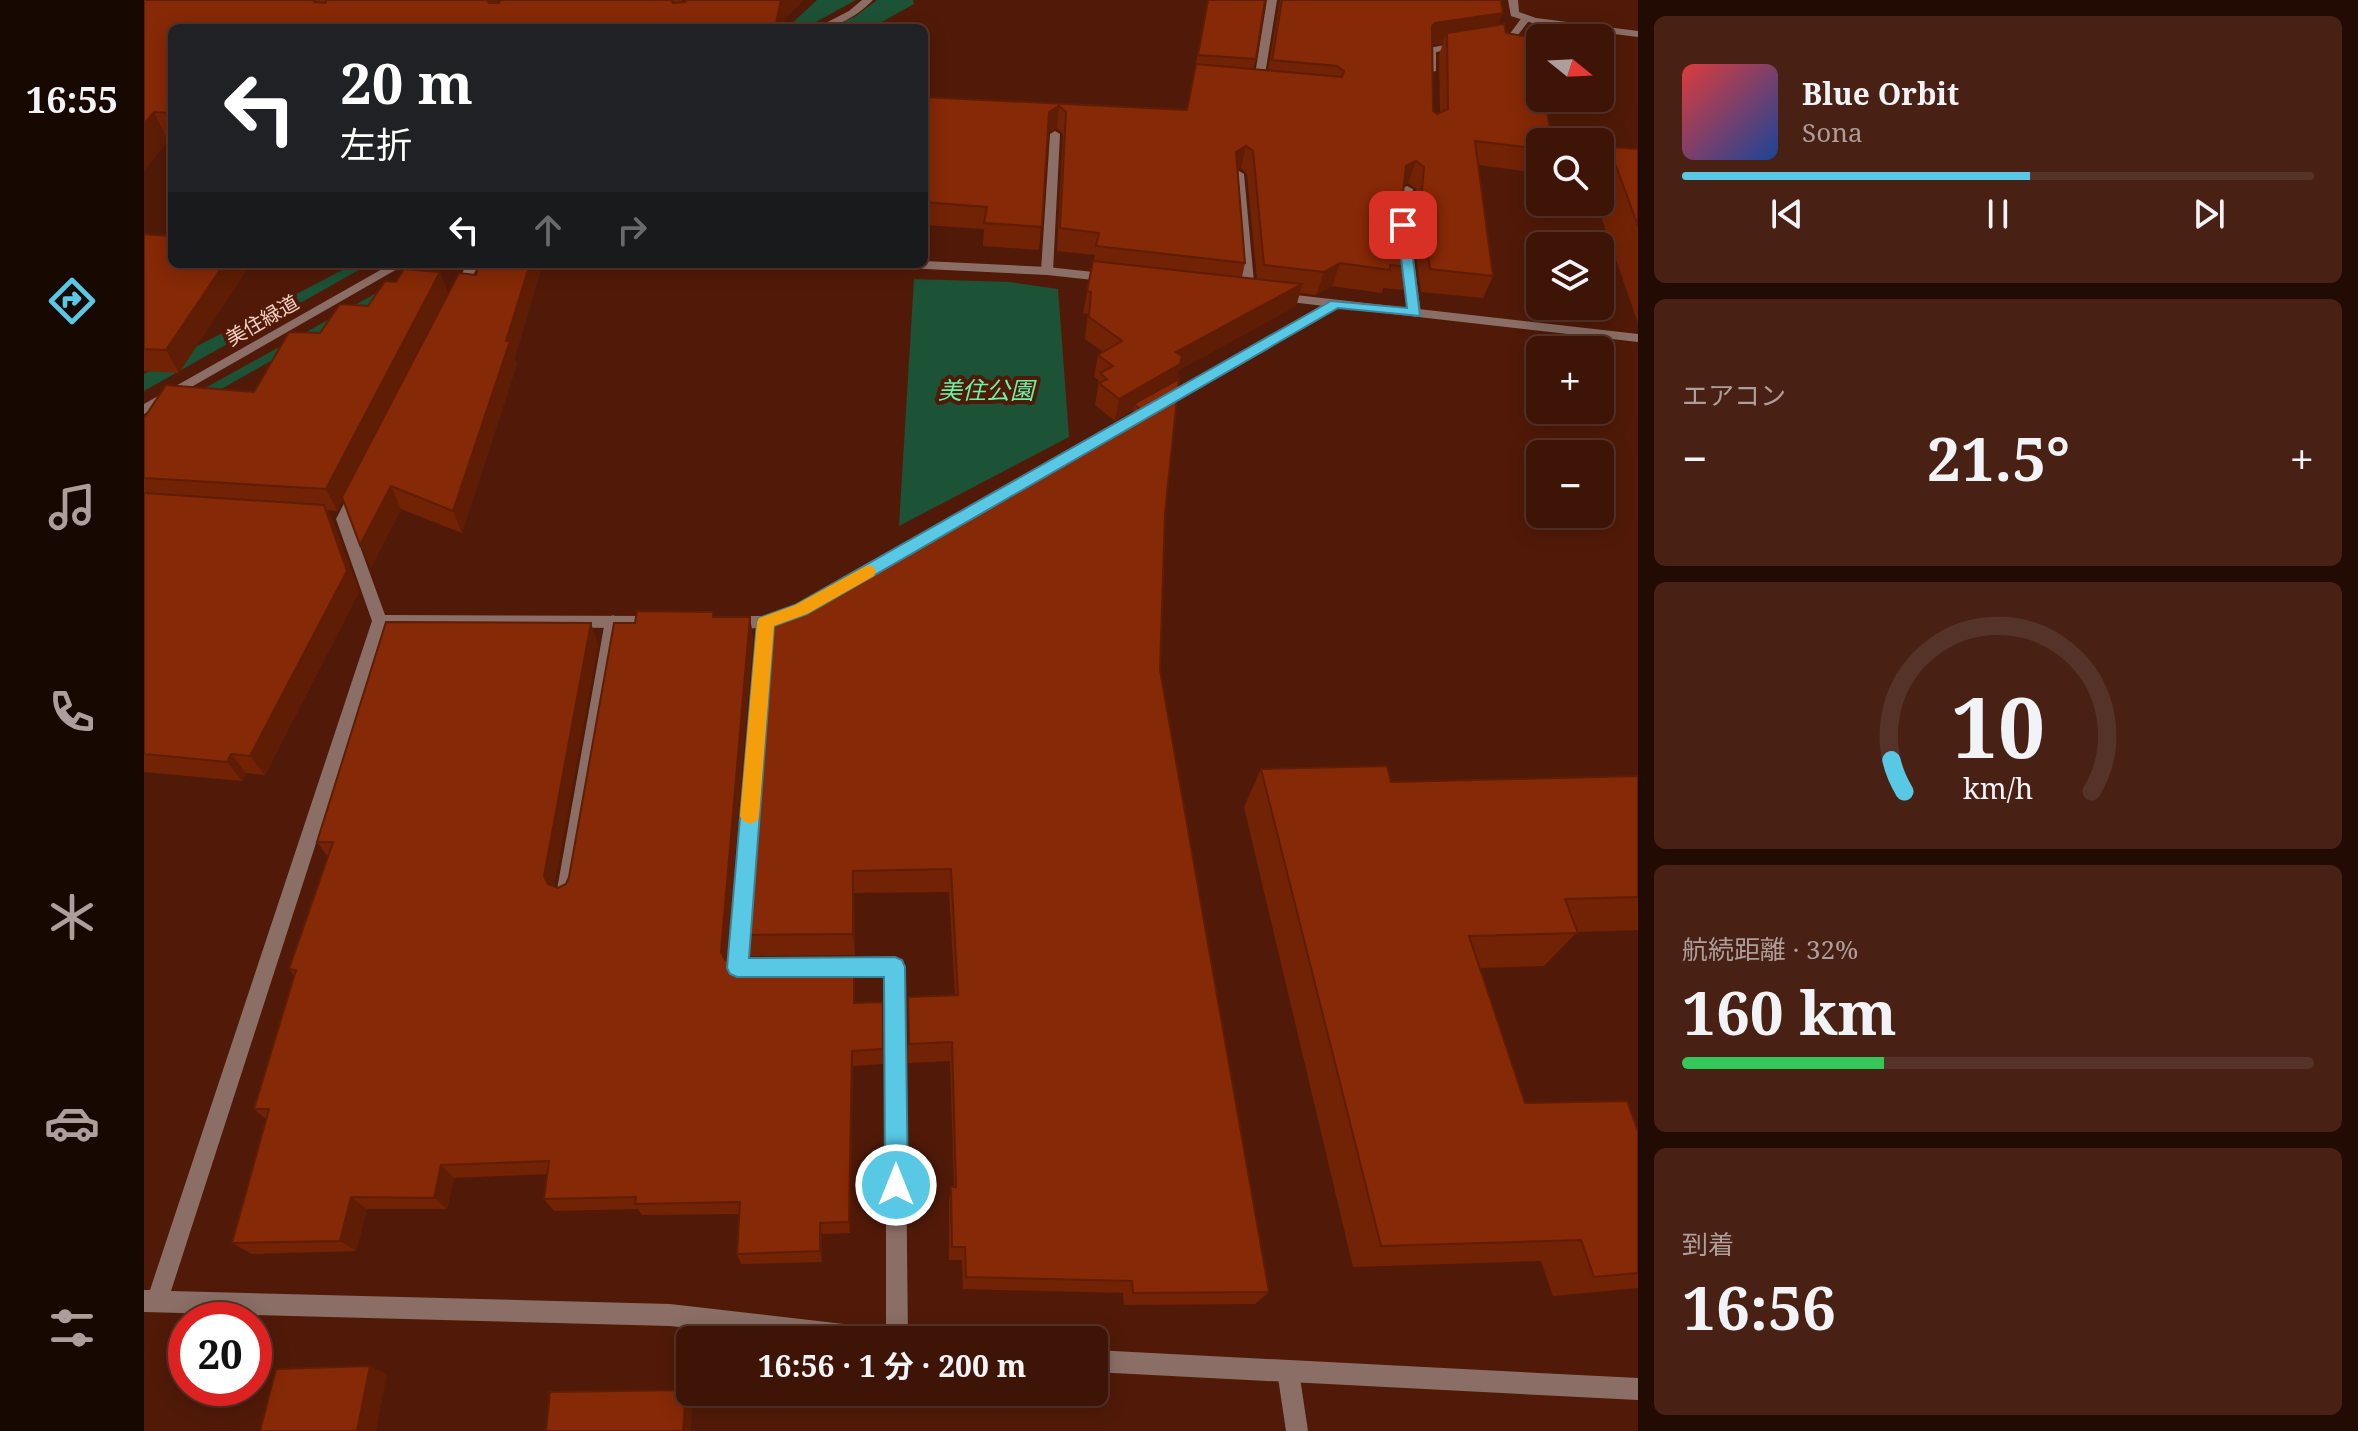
<!DOCTYPE html>
<html lang="ja">
<meta charset="utf-8">
<style>
body{margin:0;font-family:"Noto Serif","Noto Sans JP",serif;background:#482114;color:#f1f3f6;height:100vh;display:flex;flex-direction:column;font-size:30px;white-space:nowrap}
*{box-sizing:border-box;margin:0}
p{font-size:26px;color:#ad9e9b}
.icon{flex:none;width:44px;height:44px;fill:none;stroke:currentColor;stroke-width:2;stroke-linecap:round;stroke-linejoin:round}
.map{position:relative;flex:1;overflow:hidden}
.side{display:flex;flex-direction:column;gap:16px;padding:16px;background:#220b03;width:720px}
.side>*{flex:none}
.hud{position:absolute;left:24px;top:24px;width:760px;height:244px;border-radius:12px;box-shadow:0 4px 20px #0003,0 0 0 2px #563328;background:#202124;color:#fff;overflow:hidden}
.needle{width:52px;rotate:108deg}
.controls{position:absolute;left:1382px;top:24px;display:grid;gap:16px}
.controls a{display:grid;place-items:center;width:88px;height:88px;border-radius:12px;background:#3d1406;box-shadow:0 4px 20px #0003,0 0 0 2px #563328;font-size:40px}
.speed{position:absolute;left:24px;top:1302px;display:flex;gap:16px;font-size:40px;font-weight:700;text-align:center}
.speed>*{display:grid;place-content:center;width:104px;height:104px;border-radius:50%;background:#3d1406;box-shadow:0 4px 20px #0003,0 0 0 2px #563328;line-height:1}
.speed .limit{border:12px solid #d22;background:#fff;color:#111}
.pin{position:absolute;display:grid;place-items:center;width:68px;height:68px;color:#fff;margin:-34px;border-radius:16px;box-shadow:0 4px 12px #0006}
.me{position:absolute;width:88px;margin:-44px;rotate:0deg;stroke-linejoin:round;filter:drop-shadow(0 0 6px #0008)}
.turn{display:flex;align-items:center;gap:28px;height:168px;padding:0 40px;font-size:36px}
.turn .icon{width:104px;height:104px;stroke-width:2.5}
.turn b{display:block;font-size:56px;line-height:68px}
.lanes{display:flex;align-items:center;height:76px;padding:0 40px;background:#0003;justify-content:center;gap:40px;direction:ltr}
.lanes .off{opacity:.35}
.big{font-size:60px;font-weight:700;line-height:1.1}
.side .card{flex:1;display:flex;flex-direction:column;justify-content:center;gap:12px;min-width:0;padding:0 28px;border-radius:12px;background:#482114}
.side .dial{align-items:center;gap:0}
.dial svg{height:208px;overflow:visible;fill:none;stroke:#563328;stroke-width:7;stroke-linecap:round;text-anchor:middle}
.dial text{fill:#f1f3f6;stroke:none}
.song{display:flex;align-items:center;gap:24px}
.cover{width:96px;height:96px;border-radius:12px;background:linear-gradient(135deg,hsl(0 70% 55%),hsl(220 70% 35%))}
.played{height:8px;border-radius:4px;background:linear-gradient(90deg,#59c8e5 55%,#563328 55%)}
.keys{display:flex;justify-content:space-around;direction:ltr}
.heat{display:flex;justify-content:space-between;align-items:center;font-size:44px;direction:ltr}
.charge{height:12px;border-radius:6px;background:linear-gradient(90deg,#34c759 32%,#563328 0)}
.trip{position:absolute;left:532px;top:1326px;width:432px;height:80px;border-radius:12px;background:#3d1406;box-shadow:0 4px 20px #0003,0 0 0 2px #563328;font-weight:700;line-height:80px;text-align:center}
main{display:flex;flex:1;min-height:0}
.tabs{display:flex;flex-direction:column;width:144px;justify-content:space-around;align-items:center;background:#180802;color:#ad9e9b}
.tabs .icon{width:56px;height:56px}
.tabs .active{color:#59c8e5}
.tabs b{font-size:36px;color:#f1f3f6}
.map>svg:first-child{display:block}
</style>
<main>
<nav class="tabs">
<b>16:55</b>
<svg class="icon active" aria-label="directions" viewBox="0 0 24 24"><path d="M12 3l9 9-9 9-9-9zM9 14v-3h6M13 9l2 2-2 2"/></svg>
<svg class="icon" aria-label="music" viewBox="0 0 24 24"><path d="M9 18V5l10-2v13"/><circle cx="6" cy="18" r="3"/><circle cx="16" cy="16" r="3"/></svg>
<svg class="icon" aria-label="phone" viewBox="0 0 24 24"><path d="M5 4h4l2 5-3 2q2 4 5 5l2-3 5 2v4C11 20 4 13 5 4z"/></svg>
<svg class="icon" aria-label="climate" viewBox="0 0 24 24"><path d="M12 3v18M4 7l16 10M4 17L20 7"/></svg>
<svg class="icon" aria-label="car" viewBox="0 0 24 24"><path d="M5 17H2v-5l4-1 3-4h7l3 4 3 1v5h-3M9 17h6M6 11h13"/><circle cx="7" cy="17" r="2"/><circle cx="17" cy="17" r="2"/></svg>
<svg class="icon" aria-label="filters" viewBox="0 0 24 24"><path d="M4 7h16M4 17h16"/><circle cx="9" cy="7" r="2"/><circle cx="15" cy="17" r="2"/></svg>
</nav>
<div class="map">
<svg width="1494" height="1431" viewBox="0 0 1494 1431">
<rect width="100%" height="100%" fill="#511a08"/>
<g fill="#1c5236">
<polygon points="673,0 712,0 661,28 643,28"/>
<polygon points="733,0 769,0 770,4 727,28 687,28 712,16"/>
<polygon points="206,266 220,267 0,391 0,374"/>
<polygon points="292,267 0,433 0,422 274,270"/>
<polygon points="770,279 866,282 914,289 925,437 755,526"/>
</g>
<g fill="none" stroke-linecap="round" stroke-linejoin="round">
<g fill="#8b6f66" fill-rule="evenodd">
<polygon points="1123,0 1133,0 1119,87 1114,90 1109,87"/>
<polygon points="1379,16 1387,18 1371,39 1346,42 1346,38 1365,35"/>
<polygon points="1319,42 1322,43 1322,47 1292,52 1292,71 1284,73 1284,48"/>
<polygon points="911,131 916,134 909,271 903,275 897,271 906,134"/>
<polygon points="1095,171 1100,174 1111,293 1105,297 1099,293 1090,174"/>
<polygon points="1263,186 1269,189 1265,225 1277,313 1271,317 1265,313 1253,225 1257,189"/>
<polygon points="469,615 477,621 430,895 427,901 421,903 415,901 412,895 461,621"/>
<path d="M621,616L629,622L603,959L617,962L619,968L617,974C607,978 596,978 586,974L584,968L613,622Z"/>
<polygon points="689,958 751,958 757,961 760,967 764,1340 742,1340 742,976 689,976 683,973 680,967 683,961"/>
<polygon points="1144,1360 1152,1363 1155,1371 1164,1431 1142,1431 1133,1371 1136,1363"/>
</g>
<g fill="#8b6f66" fill-rule="evenodd">
<path d="M718,0H729C714,15 694,28 672,28L705,11Z"/>
<polygon points="247,264 262,264 0,414 0,404"/>
</g>
<g fill="#8b6f66" fill-rule="evenodd">
<polygon points="1364,0 1374,0 1375,12 1392,18 1494,31 1494,37 1391,24 1367,16"/>
<polygon points="780,261 903,267 968,274 974,278 968,282 903,275 761,268 755,264 780,264"/>
<polygon points="323,264 335,264 319,294 311,294 309,291"/>
<polygon points="1134,293 1494,334 1494,342 1195,308 1021,407 1011,407 1011,401 1180,306 1130,300 1128,297"/>
<polygon points="947,439 954,444 952,447 893,481 883,481 881,478 883,475"/>
<polygon points="212,488 219,493 206,519 241,615 514,616 522,622 514,628 242,627 27,1291 526,1304 743,1329 751,1332 754,1340 648,1340 526,1326 0,1312 0,1290 6,1290 228,621 192,519 207,490"/>
<polygon points="829,506 834,507 836,511 834,515 695,595 685,595 683,591 685,587"/>
<path d="M648,607L656,613L653,617C635,623 592,638 577,622L585,616H621Z"/>
<polygon points="950,1350 1494,1378 1494,1400 950,1372"/>
</g>
</g>
<g fill="#732305" fill-rule="evenodd">
<polygon points="0,0 538,0 537,2 641,19 639,28 28,28 28,142 24,141 0,171"/>
<path d="M1064,0L1112,59L1109,69L1124,70L1136,0H1357L1354,25L1362,33L1396,142V173L1334,165L1349,276L1339,298L1277,292L1268,225L1272,189L1264,183L1260,186L1258,202L1268,267L1259,290L1239,288L1238,293L1188,286L1172,295L1156,293L1152,306L1035,370L1033,380L1021,513L1016,670L1125,1292L1111,1304L980,1305L979,1293L819,1289L818,1260H805V1202L807,1187H810L806,1061L764,1063V997L811,995L805,892L710,893L711,955L606,956L602,935L648,611L739,564L906,469L988,416L989,410L971,421L951,405L955,380L950,377L954,355L959,352L941,339L944,314L939,313L951,255L913,251L919,134L913,128L904,133L895,250L839,246L840,229L780,225V97L1043,110ZM1299,43L1295,55L1296,112L1293,114L1289,111V44ZM1097,168L1103,174L1113,279L1098,277L1101,263L1094,170Z"/>
<polygon points="1465,147 1494,149 1494,323 1452,202 1456,202 1456,165"/>
<polygon points="0,234 35,373 0,371"/>
<polygon points="296,272 304,294 332,275 373,364 318,533 257,509 227,568 199,499 193,511 183,510 191,527 215,592 121,775 102,773 98,781 0,772 0,418 110,392 176,333 224,306 252,282"/>
<polygon points="570,617 606,617 609,638 582,961 589,963 711,979 711,1003 739,1002 739,1064 709,1066 706,1233 678,1234 678,1262 597,1264 593,1254 595,1214 498,1215 494,1209 410,1211 400,1199 403,1174 310,1178 303,1209 223,1209 212,1251 108,1254 88,1243 122,1119 110,1109 150,975 145,969 184,857 173,842 454,644 410,887 414,888 422,884 425,877 491,623"/>
<polygon points="1117,769 1247,782 1494,776 1494,930 1433,932 1400,966 1335,968 1381,1103 1494,1131 1494,1288 1409,1296 1397,1261 1209,1267 1100,807"/>
</g>
<g fill="#5e1d04">
<polygon points="342,0 361,0 349,27"/>
<polygon points="637,0 660,0 641,19 639,28 631,28"/>
<polygon points="1359,13 1350,34 1303,33 1299,42 1284,45 1288,26 1291,23"/>
<polygon points="915,106 913,128 903,134 905,112"/>
<polygon points="10,112 24,141 0,171 0,124"/>
<polygon points="1102,146 1097,168 1087,174 1092,152"/>
<polygon points="1272,161 1264,183 1254,189 1262,166"/>
<polygon points="1196,263 1188,286 1172,295 1180,272"/>
<polygon points="80,264 107,264 35,373 22,350"/>
<polygon points="386,264 399,264 371,358 373,364 318,533 309,511"/>
<polygon points="296,272 304,295 193,511 182,489"/>
<polygon points="1158,284 1152,306 1035,370 1031,386 990,404 989,410 971,421 975,399 1032,352"/>
<polygon points="247,486 257,509 227,568 216,545"/>
<polygon points="180,505 191,527 215,592 121,775 106,756"/>
<polygon points="606,617 609,638 581,969 577,952"/>
<polygon points="447,623 454,644 409,894 400,876"/>
<polygon points="87,754 102,773 98,781 83,762"/>
<polygon points="709,871 710,893 711,955 709,934"/>
<polygon points="708,1051 709,1066 706,1233 705,1222"/>
<polygon points="297,1165 310,1178 303,1209 290,1198"/>
<polygon points="207,1197 223,1209 212,1251 196,1241"/>
<polygon points="676,1223 678,1234 678,1262 676,1251"/>
<polygon points="226,1366 243,1374 232,1431 213,1431"/>
<polygon points="542,1390 549,1397 547,1431 539,1431"/>
</g>
<g fill="#862906" stroke="#5e1d04" stroke-width="2">
<polygon points="0,0 171,0 170,2 181,3 183,0 343,0 345,3 355,3 356,0 527,0 529,3 541,2 542,0 637,0 631,28 28,28 28,113 10,112 0,124"/>
<polygon points="1064,0 1121,0 1112,59 1054,55"/>
<polygon points="1138,0 1357,0 1359,13 1291,23 1288,26 1289,111 1293,114 1304,109 1303,33 1360,24 1362,33 1390,38 1396,71 1396,98 1401,98 1408,142 1396,142 1396,149 1331,141 1349,276 1286,269 1277,202 1280,167 1272,161 1262,166 1258,202 1268,267 1246,265 1246,270 1196,263 1180,272 1120,265 1109,151 1102,146 1092,152 1101,263 952,246 955,233 916,228 922,112 915,106 905,112 898,227 840,223 843,207 780,202 780,97 1043,110 1052,64 1198,77 1200,71 1193,66 1128,60"/>
<polygon points="1465,147 1494,149 1494,226"/>
<polygon points="0,234 28,236 28,264 80,264 22,350 0,349"/>
<polygon points="949,261 1158,284 1032,352 1038,356 1036,364 975,399 955,383 963,379 956,373 969,366 954,355 978,341 945,317 947,292 943,291"/>
<polygon points="335,264 386,264 362,341 366,341 309,511 247,486 216,545 198,497 315,273 332,275"/>
<polygon points="260,269 296,272 182,489 0,478 0,418 22,385 110,392 145,332 176,333 196,304 224,306 241,281 252,282"/>
<polygon points="1035,379 1021,513 1016,670 1125,1292 989,1293 988,1281 822,1277 821,1247 808,1247 807,1187 812,1187 808,1042 765,1044 764,997 814,995 807,869 709,871 709,934 602,935 628,612 648,611 739,564 903,467 906,469 997,410 990,404"/>
<polygon points="0,493 180,505 203,571 106,756 87,754 83,762 0,754"/>
<polygon points="493,611 569,612 569,617 606,617 577,952 581,960 589,963 710,963 710,1003 739,1002 739,1049 708,1051 705,1222 676,1223 676,1251 593,1254 596,1202 491,1204 492,1197 400,1199 405,1161 297,1165 290,1198 207,1197 196,1241 88,1243 125,1109 110,1109 152,970 145,969 189,842 173,842 242,622 447,623 400,876 404,884 414,888 422,884 425,877 470,623 491,623"/>
<polygon points="1243,766 1247,782 1494,776 1494,897 1421,899 1434,933 1325,936 1381,1103 1483,1101 1494,1131 1494,1273 1450,1277 1437,1240 1237,1246 1117,769"/>
<polygon points="226,1366 213,1431 116,1431 132,1369"/>
<polygon points="542,1390 539,1431 402,1431 406,1392"/>
</g>
<polygon fill="#59c8e5" stroke="#3a8295" stroke-width="2" points="1259,222 1265,225 1276,316 1194,308 663,614 630,626 605,958 751,957 758,960 761,967 764,1185 760,1193 752,1196 744,1193 741,1185 740,977 593,977 586,974 583,968 613,622 615,618 651,605 1187,301 1263,308 1253,225"/>
<polygon fill="#f59e0b" points="724,565 730,567 732,571 730,576 663,614 630,626 615,816 613,821 606,824 599,821 596,816 613,622 615,618 651,605"/>
<g text-anchor="middle" dominant-baseline="central" stroke-width="8" stroke-linejoin="round" paint-order="stroke">
<g font-size="20" fill="#f3cfc4" stroke="#511a08">
<text transform="translate(118 320) rotate(-30)">美住緑道</text>
</g>
<g font-size="24" font-style="italic" fill="#65f6ab" stroke="#511a08">
<text x="842" y="389">美住公園</text>
</g>
</g>
</svg>
<div class="controls">
<a><svg class="needle" viewBox="-14 -14 28 28"><path d="M0-13l5 13h-10z" fill="#e53935"/><path d="M0 13l5-13h-10z" fill="#ad9e9b"/></svg></a>
<a><svg class="icon" aria-label="search" viewBox="0 0 24 24"><circle cx="10" cy="10" r="6"/><path d="M15 15l6 6"/></svg></a>
<a><svg class="icon" aria-label="layers" viewBox="0 0 24 24"><path d="M12 4l9 5-9 5-9-5zM3 14l9 5 9-5"/></svg></a>
<a>+</a>
<a>−</a>
</div>
<div class="speed"><div class="limit">20</div></div>
<div class="pin" style="left:1259px;top:225px;background:#d93025"><svg class="icon" aria-label="arrive" viewBox="0 0 24 24"><path d="M6 21V4h12l-3 4 3 4H6"/></svg></div>
<svg class="me" style="left:752px;top:1185px" viewBox="-20 -20 40 40"><circle r="17" fill="#59c8e5" stroke="#fff" stroke-width="3"/><path d="M0-11L8 9 0 5-8 9z" fill="#fff"/></svg>
<div class="trip">16:56 · 1 分 · 200 m</div>
<div class="hud">
<div class="turn"><svg class="icon" aria-label="left" viewBox="0 0 24 24"><path d="M17 20v-9H6M10 6l-5 5 5 5"/></svg><div><b>20 m</b>左折</div></div>
<div class="lanes"><svg class="icon" aria-label="left" viewBox="0 0 24 24"><path d="M17 20v-9H6M10 6l-5 5 5 5"/></svg><svg class="icon off" aria-label="ahead" viewBox="0 0 24 24"><path d="M12 20V5M6 11l6-6 6 6"/></svg><svg class="icon off" aria-label="right" viewBox="0 0 24 24"><path d="M7 20v-9h11M14 6l5 5-5 5"/></svg></div>
</div>
</div>
<section class="side">
<div class="card">
<div class="song"><i class="cover"></i><div><b>Blue Orbit</b><p>Sona</p></div></div>
<div class="played"></div>
<div class="keys"><svg class="icon" aria-label="previous" viewBox="0 0 24 24"><path d="M18 5L8 12l10 7zM5 5v14"/></svg><svg class="icon" aria-label="pause" viewBox="0 0 24 24"><path d="M8 5v14M16 5v14"/></svg><svg class="icon" aria-label="next" viewBox="0 0 24 24"><path d="M6 5l10 7-10 7zM19 5v14"/></svg></div>
</div>
<div class="card"><p>エアコン</p>
<div class="heat"><a>−</a><b class="big">21.5°</b><a>+</a></div>
</div>
<div class="card dial"><svg viewBox="0 0 100 80">
<path d="M14 69A42 42 0 1 1 86 69"/>
<path d="M14 69A42 42 0 0 1 9 57" stroke="#59c8e5"/>
<text x="50" y="56" font-size="32" font-weight="700">10</text>
<text x="50" y="72" font-size="11">km/h</text>
</svg></div>
<div class="card"><p>航続距離 · 32%</p><b class="big">160 km</b><div class="charge"></div></div>
<div class="card"><p>到着</p><b class="big">16:56</b></div>
</section>
</main>
